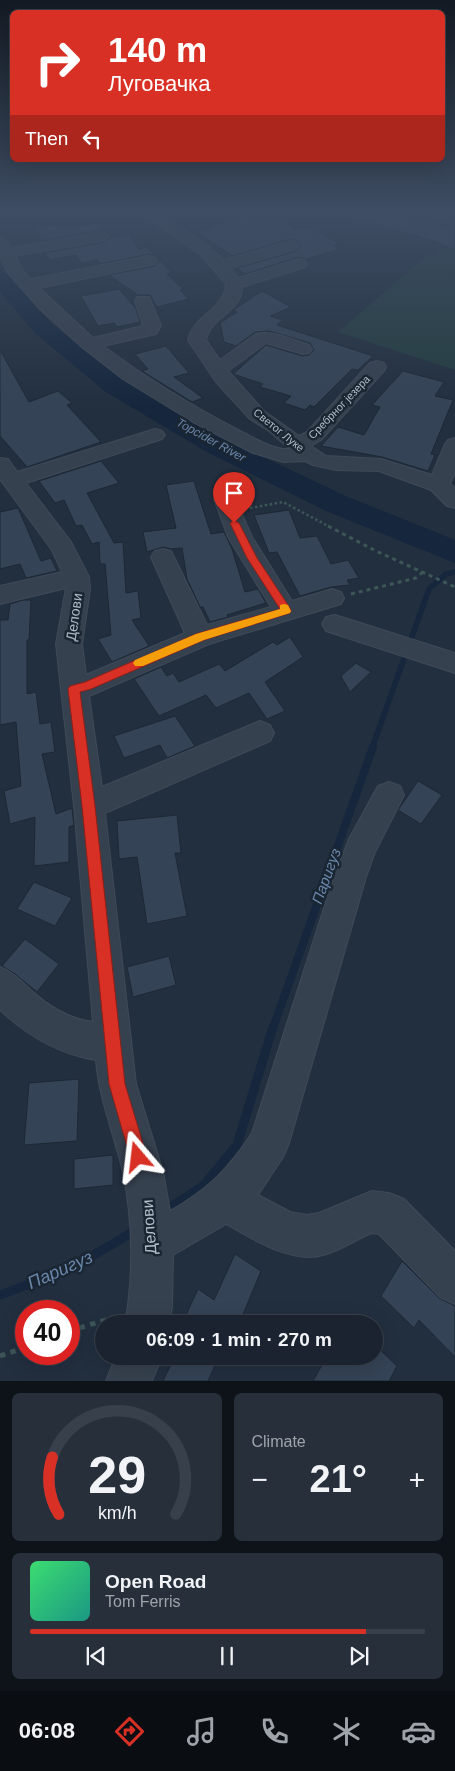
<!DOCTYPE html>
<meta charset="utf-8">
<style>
body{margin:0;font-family:Helvetica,sans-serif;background:#272f3b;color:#f1f3f6;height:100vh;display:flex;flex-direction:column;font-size:19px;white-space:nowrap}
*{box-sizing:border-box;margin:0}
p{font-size:16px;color:#9fa4aa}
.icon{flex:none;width:28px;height:28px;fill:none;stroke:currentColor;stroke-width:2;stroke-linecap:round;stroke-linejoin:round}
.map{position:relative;height:1381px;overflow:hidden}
.panel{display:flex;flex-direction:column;gap:12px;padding:12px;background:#0e131a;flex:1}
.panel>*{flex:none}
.banner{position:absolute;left:10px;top:10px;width:435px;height:152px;border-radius:8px;box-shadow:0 5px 20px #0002,0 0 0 1px #38404b;background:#d93025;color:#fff;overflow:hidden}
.speed{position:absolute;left:15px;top:1300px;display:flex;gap:10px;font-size:25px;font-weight:700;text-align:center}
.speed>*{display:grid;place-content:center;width:65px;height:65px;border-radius:50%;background:#1a232f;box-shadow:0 5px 20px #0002,0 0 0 1px #38404b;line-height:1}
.speed .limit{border:8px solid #d22;background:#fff;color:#111}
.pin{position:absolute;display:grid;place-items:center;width:42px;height:42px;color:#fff;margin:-51px -21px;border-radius:50% 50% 50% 0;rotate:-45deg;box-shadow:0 0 5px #0007}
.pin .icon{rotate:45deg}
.me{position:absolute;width:55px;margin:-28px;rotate:343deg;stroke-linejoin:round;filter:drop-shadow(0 0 4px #0008)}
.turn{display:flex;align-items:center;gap:18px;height:105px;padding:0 15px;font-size:22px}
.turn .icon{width:65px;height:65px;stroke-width:2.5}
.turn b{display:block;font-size:35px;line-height:42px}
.then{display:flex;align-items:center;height:48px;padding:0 15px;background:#0003;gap:10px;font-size:19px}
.big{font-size:38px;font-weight:700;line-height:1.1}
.panel .tile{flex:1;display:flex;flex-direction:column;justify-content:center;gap:8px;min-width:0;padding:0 18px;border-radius:8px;background:#272f3b}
.panel .dial{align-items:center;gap:0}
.dial svg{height:130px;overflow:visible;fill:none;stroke:#38404b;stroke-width:7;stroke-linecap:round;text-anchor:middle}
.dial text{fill:#f1f3f6;stroke:none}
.song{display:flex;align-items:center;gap:15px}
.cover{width:60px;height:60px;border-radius:8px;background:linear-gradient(135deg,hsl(140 70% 55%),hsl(170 70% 35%))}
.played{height:5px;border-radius:2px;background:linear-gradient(90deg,#d93025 85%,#38404b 85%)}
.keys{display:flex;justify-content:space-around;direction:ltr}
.heat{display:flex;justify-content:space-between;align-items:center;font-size:28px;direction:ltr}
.panel .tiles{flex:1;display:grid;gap:12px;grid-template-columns:1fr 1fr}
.tile:last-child{grid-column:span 2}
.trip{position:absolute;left:95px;top:1315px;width:288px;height:50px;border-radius:25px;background:#1a232f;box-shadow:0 5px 20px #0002,0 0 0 1px #38404b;font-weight:700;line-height:50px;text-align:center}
.tabs{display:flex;height:80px;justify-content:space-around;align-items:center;background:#0a0e13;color:#9fa4aa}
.tabs .icon{width:35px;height:35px}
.tabs .active{color:#d93025}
.tabs b{font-size:22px;color:#f1f3f6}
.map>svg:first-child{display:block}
</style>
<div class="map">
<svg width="455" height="1381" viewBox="0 0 455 1381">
<rect width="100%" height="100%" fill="#222f3f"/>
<polygon fill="#243d40" points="446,247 455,250 455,370 338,332 429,254 434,255"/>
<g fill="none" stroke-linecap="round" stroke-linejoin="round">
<polyline stroke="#15263d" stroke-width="5.5" points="372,748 429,589 446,574 455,572"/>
<polyline stroke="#15263d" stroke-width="8" points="273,1028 373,747"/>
<g stroke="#15263d" stroke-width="9">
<polyline points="163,1212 203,1186 237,1145 273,1027"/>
<polyline points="0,1295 70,1269 138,1229"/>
</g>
<polygon fill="#15263d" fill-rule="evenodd" points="0,271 8,273 52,324 124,380 227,440 348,497 455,540 455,563 326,511 207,452 106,392 36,334 0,292"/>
</g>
<g fill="#344355" stroke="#1d2835">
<polygon points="352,213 400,213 447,228 452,225 455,226 455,250 431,240 351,217"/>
<polygon points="245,215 261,223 274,218 298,230 306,227 339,243 334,246 340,249 306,259 298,257 245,274 237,268 297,251 301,246 297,241 290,239 233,256 196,232"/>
<polygon points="101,223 106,232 101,230 41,241 36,228 57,225 58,228"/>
<polygon points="129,235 139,249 146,247 155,256 149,254 100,264 97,260 82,263 76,255 50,260 45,253 106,242 110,238"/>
<polygon points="158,259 172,273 167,274 183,289 180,290 189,299 157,307 150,295 138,295 109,275 155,266 159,262"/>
<polygon points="119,289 136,309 140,322 117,327 114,323 98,326 81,296"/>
<polygon points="262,291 291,307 270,316 283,320 277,325 373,356 358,370 352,369 314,407 310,405 305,410 284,403 291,396 260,387 263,384 233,374 266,345 302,356 309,355 314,350 310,343 269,331 255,332 236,346 224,342 220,323 237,312 233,310"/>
<polygon points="166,346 189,373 174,377 203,398 192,402 142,371 148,369 135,354"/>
<polygon points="0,350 29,402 58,391 72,403 67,405 101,442 27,467 0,436"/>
<polygon points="403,371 444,382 435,396 453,400 431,454 435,455 428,471 382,457 321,446 338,427 364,435 380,407 372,405"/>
<polygon points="101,461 119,483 87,493 114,543 123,542 126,593 138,591 141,618 132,620 149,646 112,662 98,639 111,635 105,564 100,564 99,542 92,544 82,525 76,526 64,500 55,503 39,481"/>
<polygon points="194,481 211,534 224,532 232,549 245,592 258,589 266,603 227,615 228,617 210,622 203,607 200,607 187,579 182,548 171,549 163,547 147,552 143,532 176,528 166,485"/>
<polygon points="18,508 41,561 51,558 57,571 26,578 20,564 0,569 0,512"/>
<polygon points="289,510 300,538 317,536 331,564 348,560 359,578 347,580 350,585 331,587 300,596 277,552 269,553 254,515"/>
<polygon points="23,600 31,600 29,640 27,640 27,694 36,692 40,724 51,722 55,752 42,754 56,814 72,808 74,825 69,827 69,862 34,866 35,817 10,824 4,791 21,786 16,722 0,725 0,620 8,620 10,604"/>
<polygon points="290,637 303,657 265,682 285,711 267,719 249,693 216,708 206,695 159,716 134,679 161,667 167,676 173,673 179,682 219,664 225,671 273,642 277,645"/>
<polygon points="356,663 371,672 350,692 341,676"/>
<polygon points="175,716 195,746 167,758 160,745 124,758 114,736"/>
<polygon points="418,781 442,795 421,824 398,810"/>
<polygon points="177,815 181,853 175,853 187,916 147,924 137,857 119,859 117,821"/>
<polygon points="34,882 72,898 55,926 17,909"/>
<polygon points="25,939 59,964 37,992 15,974 2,966"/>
<polygon points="169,956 176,985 133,997 127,967"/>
<polygon points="79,1079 77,1141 24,1145 29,1083"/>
<polygon points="113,1155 113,1185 74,1189 74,1159"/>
<polygon points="235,1254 261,1271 239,1324 198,1324 186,1315 198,1289 214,1300"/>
<polygon points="402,1261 439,1298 455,1306 455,1357 419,1320 414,1328 381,1296"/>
<polygon points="374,1344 397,1366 389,1381 313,1381 327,1356 374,1356"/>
<polygon points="175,1356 219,1356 208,1381 163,1381"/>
</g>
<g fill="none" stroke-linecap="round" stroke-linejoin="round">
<g stroke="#3f4a57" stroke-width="2">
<g id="minor">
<path d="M140,213H156L200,240L224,260L291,241L296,243L299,246L296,249L231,268L238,278L299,259L305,261L307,264L305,267L242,287C242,312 210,317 206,340L220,360L256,334C273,330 293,340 309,345L312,349L309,353L303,354L266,343L228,371L264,411L299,436L307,432L370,363L377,361L384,363L386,367L384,371L321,440L311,446L326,456L381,459L432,475L445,444L448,440L455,438V472L450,484L455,488V508L447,506L431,490L379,471L336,470L313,465L305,461L284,462L277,460L253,453L193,422L123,379L83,348L39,308L8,273L0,257V237L5,239L11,248L101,232L106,234L109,237L106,240L15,256L23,271L31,279L149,256L155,258L157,261L155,264L39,288L93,338L143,326L135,301L137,297H149L161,326L156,334L103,346C146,378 192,406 240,431C255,438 272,450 290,449L269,431L250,419L216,382L188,340C193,315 225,310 226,284L201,255Z"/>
<polygon points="434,213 455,214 455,224 436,216"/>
<path d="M155,429L162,431L165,435L162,439L26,483L71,542L89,577L90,589L82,644L86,675L185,633L151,557L155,551L163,549L171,551L207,625L271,607L228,537L214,499L217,494L225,492L233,494L252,537L292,601L332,589L341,592L344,598L341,604L209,644L89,696L102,787L260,721L270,725L274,733L270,741L105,813L136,1084L163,1172L170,1211C207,1190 229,1169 252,1133L334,877L349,839L378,786L389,782L400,786L404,795L375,852L366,877L289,1143L283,1157L258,1195L290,1212L307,1215L319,1213L372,1191L389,1193L404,1199L455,1251V1304L440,1297L379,1234L372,1233C356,1239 340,1251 323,1255C291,1264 253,1239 226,1224L173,1255L172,1307L169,1324H125C134,1275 133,1220 123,1172C114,1134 99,1099 96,1060C58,1054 28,1036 0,1010V967C14,973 23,983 34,993C51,1008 70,1019 93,1022L74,806L56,644L66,588L0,604V586L62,572L52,550L0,479V458L8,459L17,472Z"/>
<polygon points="335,615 455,653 455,673 326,631 322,624 326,617"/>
<polygon points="116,1356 162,1356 152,1381 106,1381"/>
</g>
</g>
<polyline stroke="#3d5658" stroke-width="2.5" stroke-dasharray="2.5 2.5" stroke-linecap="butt" points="250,508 283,502 330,527"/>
<g stroke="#3d5658" stroke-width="3" stroke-dasharray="4 4" stroke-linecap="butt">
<polyline points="328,526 376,551 455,587"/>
<polyline points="351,594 416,578 424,571"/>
</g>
<g stroke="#3d5658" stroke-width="5" stroke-dasharray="5.5 5.5" stroke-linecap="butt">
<polyline points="69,1331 116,1317"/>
<polyline points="0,1356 26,1347"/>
</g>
<use href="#minor" fill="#36414f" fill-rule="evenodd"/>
</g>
<linearGradient id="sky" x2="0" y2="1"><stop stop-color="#131a23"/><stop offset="0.52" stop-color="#3e4d63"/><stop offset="1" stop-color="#3e4d63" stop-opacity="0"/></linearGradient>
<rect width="455" height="406" fill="url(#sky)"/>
<polygon fill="#d93025" stroke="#8d1f18" points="234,520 239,523 257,558 290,608 291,611 290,613 204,640 91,689 80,692 95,806 125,1084 147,1157 144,1163 138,1165 132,1163 130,1157 109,1084 82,806 68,689 70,686 85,682 196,634 280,609 247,558 230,523"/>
<polygon fill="#f59e0b" points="284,604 288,605 291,611 290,613 204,640 143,666 135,666 133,663 135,660 196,634 280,609 280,605"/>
<g text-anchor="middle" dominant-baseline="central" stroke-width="5" stroke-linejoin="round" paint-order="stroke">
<g font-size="11" fill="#b2bcca" stroke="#1b2633">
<text transform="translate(339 407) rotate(-46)">Сребрног језера</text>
<text transform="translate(279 430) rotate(39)">Светог Луке</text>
</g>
<g font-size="12" font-style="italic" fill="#6986ab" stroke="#1b2633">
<text transform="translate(211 440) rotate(29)">Topcider River</text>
</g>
<g font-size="14" fill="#b2bcca" stroke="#1b2633">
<text transform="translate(74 617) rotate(-82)">Делови</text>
</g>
<g font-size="15" font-style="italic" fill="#6986ab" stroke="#1b2633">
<text transform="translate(326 876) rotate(-70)">Паригуз</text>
</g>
<g font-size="16" fill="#b2bcca" stroke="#1b2633">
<text transform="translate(149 1227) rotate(-94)">Делови</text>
</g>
<g font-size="18" font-style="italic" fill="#6986ab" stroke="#1b2633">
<text transform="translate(60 1270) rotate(-24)">Паригуз</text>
</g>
</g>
</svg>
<div class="speed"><div class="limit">40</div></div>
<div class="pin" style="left:234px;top:523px;background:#d93025"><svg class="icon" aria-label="arrive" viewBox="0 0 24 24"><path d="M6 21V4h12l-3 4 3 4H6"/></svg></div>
<svg class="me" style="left:138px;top:1157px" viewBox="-20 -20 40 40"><path d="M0-17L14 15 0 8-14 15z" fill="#d93025" stroke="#fff" stroke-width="4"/></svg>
<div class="trip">06:09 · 1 min · 270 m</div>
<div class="banner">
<div class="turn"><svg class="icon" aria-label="right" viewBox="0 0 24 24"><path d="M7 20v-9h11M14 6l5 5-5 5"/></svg><div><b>140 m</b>Луговачка</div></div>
<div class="then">Then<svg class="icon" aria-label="left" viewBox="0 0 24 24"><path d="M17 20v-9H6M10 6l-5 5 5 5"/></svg></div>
</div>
</div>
<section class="panel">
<div class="tiles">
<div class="tile dial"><svg viewBox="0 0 100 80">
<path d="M14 69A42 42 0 1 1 86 69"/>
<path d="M14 69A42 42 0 0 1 10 34" stroke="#d93025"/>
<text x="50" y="56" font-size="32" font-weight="700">29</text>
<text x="50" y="72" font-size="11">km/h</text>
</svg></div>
<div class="tile"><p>Climate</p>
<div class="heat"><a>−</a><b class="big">21°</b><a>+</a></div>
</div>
<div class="tile">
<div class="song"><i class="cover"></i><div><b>Open Road</b><p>Tom Ferris</p></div></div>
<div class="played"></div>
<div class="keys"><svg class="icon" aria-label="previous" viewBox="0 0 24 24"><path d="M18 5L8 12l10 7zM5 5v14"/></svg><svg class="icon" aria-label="pause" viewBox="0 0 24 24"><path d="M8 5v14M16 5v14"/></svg><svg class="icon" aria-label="next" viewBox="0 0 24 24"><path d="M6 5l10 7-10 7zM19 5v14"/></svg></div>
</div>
</div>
</section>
<nav class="tabs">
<b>06:08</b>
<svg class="icon active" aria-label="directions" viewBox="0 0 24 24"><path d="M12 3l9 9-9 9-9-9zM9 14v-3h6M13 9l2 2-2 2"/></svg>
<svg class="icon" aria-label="music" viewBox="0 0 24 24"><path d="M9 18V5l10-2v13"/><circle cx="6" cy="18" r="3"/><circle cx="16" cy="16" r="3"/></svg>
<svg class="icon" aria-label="phone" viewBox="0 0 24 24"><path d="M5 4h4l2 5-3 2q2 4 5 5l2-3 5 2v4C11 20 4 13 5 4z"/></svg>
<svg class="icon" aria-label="climate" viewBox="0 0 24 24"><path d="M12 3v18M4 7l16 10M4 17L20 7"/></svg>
<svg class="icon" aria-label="car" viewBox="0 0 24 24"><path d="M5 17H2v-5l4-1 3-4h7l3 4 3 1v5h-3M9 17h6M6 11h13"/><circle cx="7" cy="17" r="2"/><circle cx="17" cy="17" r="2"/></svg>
</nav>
